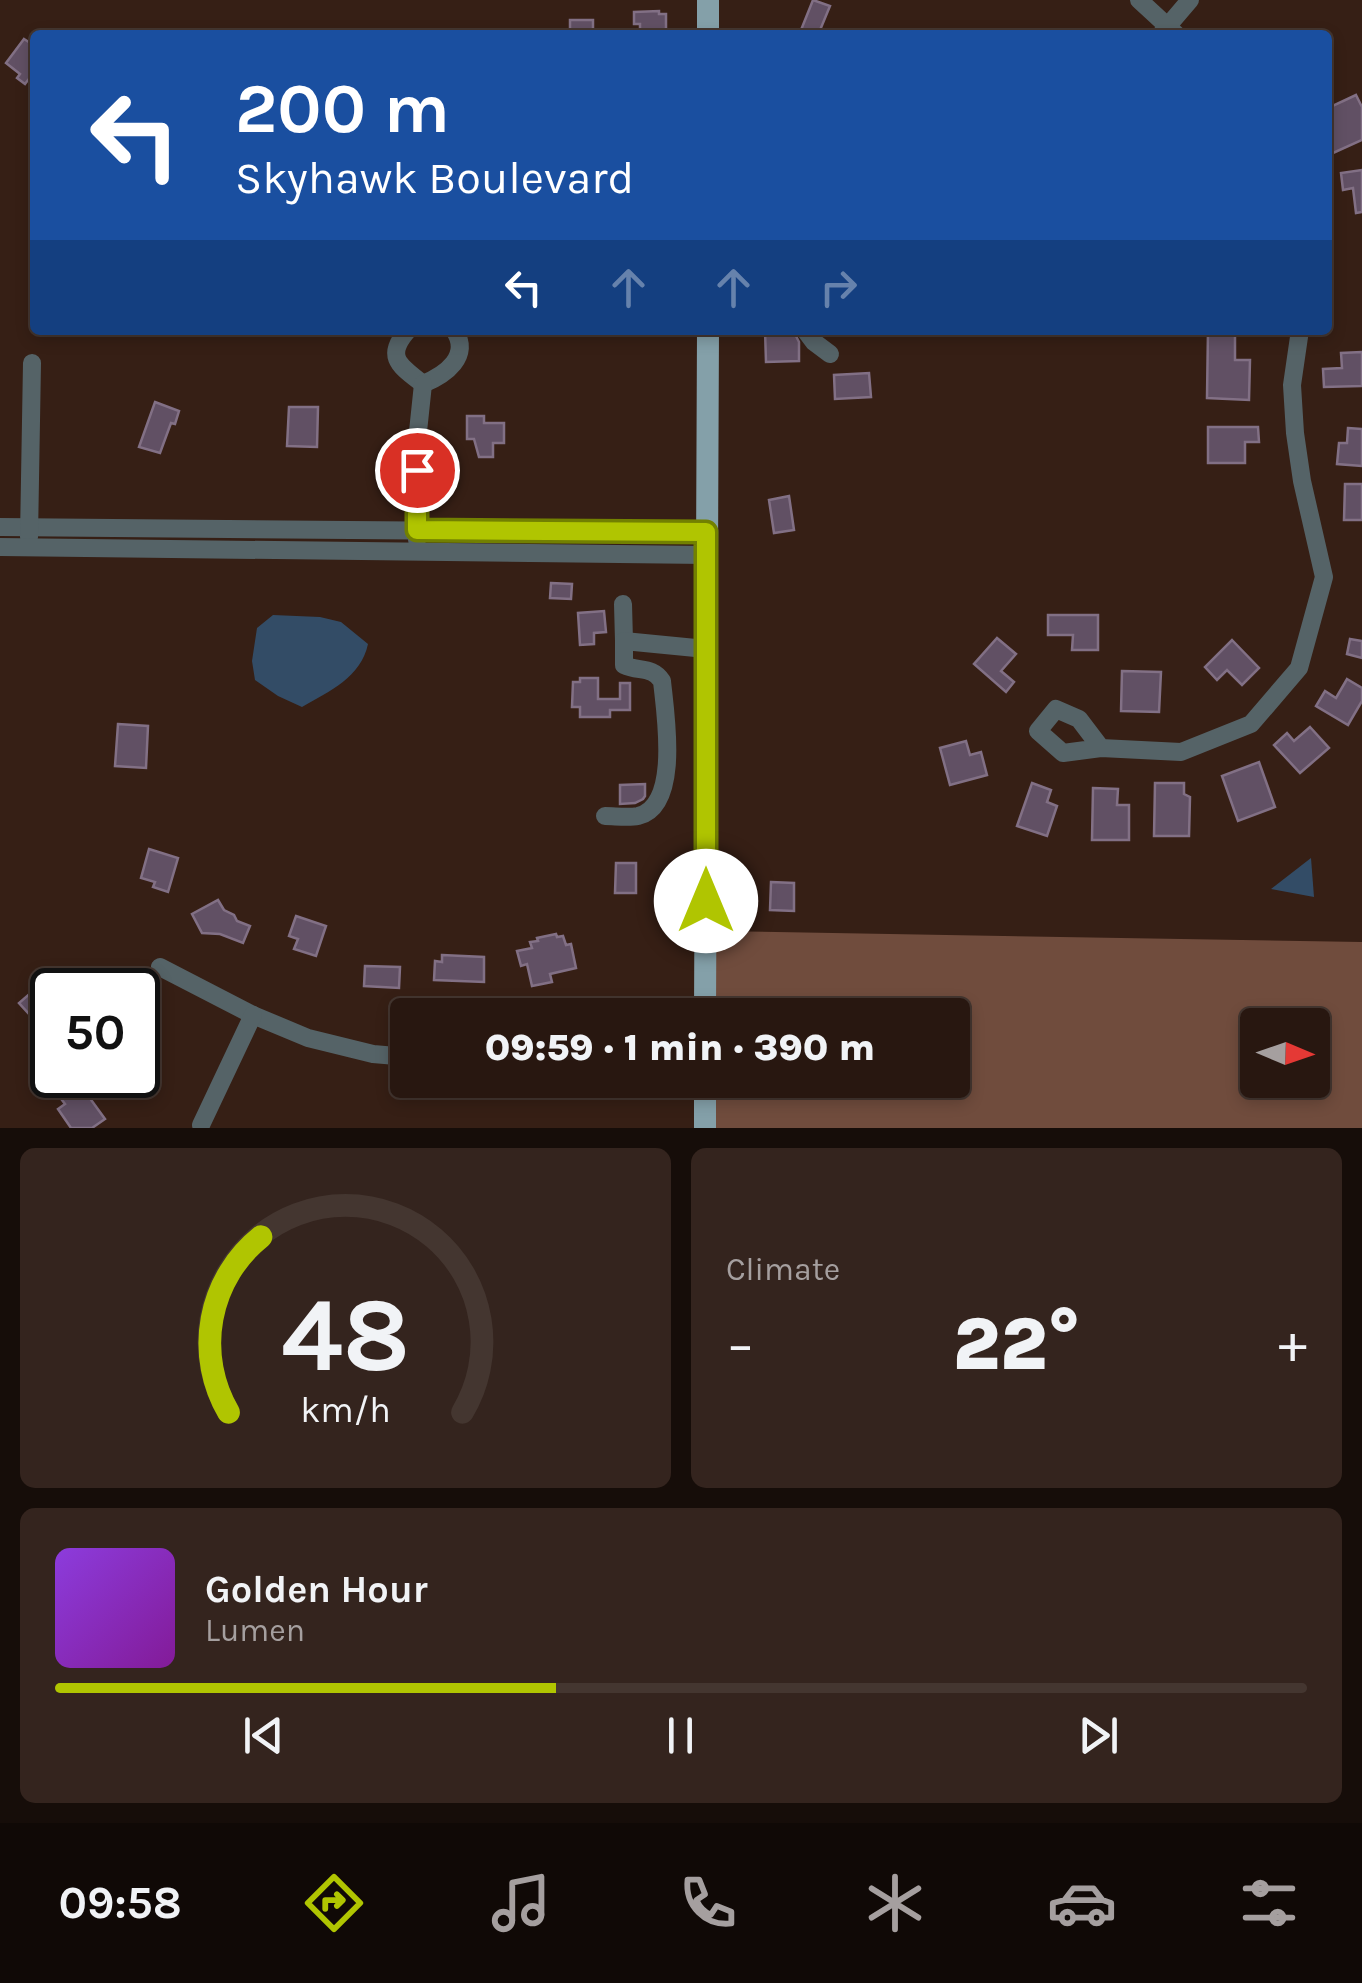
<!DOCTYPE html>
<meta charset="utf-8">
<style>
body{margin:0;font-family:Karla,sans-serif;background:#34241e;color:#f1f3f6;height:100vh;display:flex;flex-direction:column;font-size:38px;white-space:nowrap}
*{box-sizing:border-box;margin:0}
p{font-size:32px;color:#a59f9f}
.icon{flex:none;width:55px;height:55px;fill:none;stroke:currentColor;stroke-width:2;stroke-linecap:round;stroke-linejoin:round}
.map{position:relative;height:1128px;overflow:hidden}
.details{display:flex;flex-direction:column;gap:20px;padding:20px;background:#160d09;flex:1}
.details>*{flex:none}
.banner{position:absolute;left:30px;top:30px;width:1302px;height:305px;border-radius:10px;box-shadow:0 5px 15px #0003,0 0 0 2px #443630;background:#1a4fa0;color:#fff;overflow:hidden}
.needle{width:65px;rotate:92deg}
.buttons{position:absolute;left:1240px;top:1008px;display:grid;gap:20px}
.buttons a{display:grid;place-items:center;width:90px;height:90px;border-radius:10px;background:#281710;box-shadow:0 5px 15px #0003,0 0 0 2px #443630;font-size:50px}
.speed{position:absolute;left:30px;top:968px;display:flex;gap:20px;font-size:50px;font-weight:700;text-align:center}
.speed>*{display:grid;place-content:center;width:130px;height:130px;border-radius:50%;background:#281710;box-shadow:0 5px 15px #0003,0 0 0 2px #443630;line-height:1}
.speed .limit{border:5px solid #111;border-radius:15px;background:#fff;color:#111}
.pin{position:absolute;display:grid;place-items:center;width:85px;height:85px;color:#fff;margin:-42px;border:5px solid #fff;border-radius:50%;box-shadow:0 2px 10px #0007}
.me{position:absolute;width:110px;margin:-55px;rotate:0deg;stroke-linejoin:round;filter:drop-shadow(0 0 8px #0008)}
.turn{display:flex;align-items:center;gap:35px;height:210px;padding:0 40px;font-size:45px}
.turn .icon{width:130px;height:130px;stroke-width:2.5}
.turn b{display:block;font-size:70px;line-height:85px}
.lanes{display:flex;align-items:center;height:95px;padding:0 40px;background:#0003;justify-content:center;gap:50px;direction:ltr}
.lanes .off{opacity:.35}
.big{font-size:75px;font-weight:800;line-height:1.1}
.details .widget{flex:1;display:flex;flex-direction:column;justify-content:center;gap:15px;min-width:0;padding:0 35px;border-radius:15px;background:#34241e}
.details .dial{align-items:center;gap:0}
.dial svg{height:260px;overflow:visible;fill:none;stroke:#443630;stroke-width:7;stroke-linecap:round;text-anchor:middle}
.dial text{fill:#f1f3f6;stroke:none}
.song{display:flex;align-items:center;gap:30px}
.cover{width:120px;height:120px;border-radius:15px;background:linear-gradient(135deg,hsl(270 70% 55%),hsl(290 70% 35%))}
.played{height:10px;border-radius:5px;background:linear-gradient(90deg,#b0c501 40%,#443630 40%)}
.keys{display:flex;justify-content:space-around;direction:ltr}
.heat{display:flex;justify-content:space-between;align-items:center;font-size:55px;direction:ltr}
.details .tiles{flex:1;display:grid;gap:20px;grid-template-columns:1fr 1fr}
.widget:last-child{grid-column:span 2}
.trip{position:absolute;left:390px;top:998px;width:580px;height:100px;border-radius:10px;background:#281710;box-shadow:0 5px 15px #0003,0 0 0 2px #443630;font-weight:800;line-height:100px;text-align:center}
.menu{display:flex;height:160px;justify-content:space-around;align-items:center;background:#100906;color:#a59f9f}
.menu .icon{width:70px;height:70px}
.menu .on{color:#b0c501}
.menu b{font-size:45px;color:#f1f3f6}
.map>svg:first-child{display:block}
</style>
<div class="map">
<svg width="1362" height="1128" viewBox="0 0 1362 1128">
<rect width="100%" height="100%" fill="#361f15"/>
<path fill="#704c3d" fill-rule="evenodd" d="M714,931L1362,942V1128H714V1080H952V1015H714ZM1258,1025H1312V1080H1258Z"/>
<g fill="#334c66">
<path d="M273,615L320,617L341,622L368,644C361,677 330,691 302,707L278,696L255,680L252,661L257,628Z"/>
<polygon points="1311,858 1314,897 1271,889"/>
</g>
<g fill="#615064" stroke="#827085" stroke-width="2.5">
<polygon points="813,0 830,6 818,35 799,35"/>
<polygon points="659,11 659,14 666,14 666,30 640,30 640,24 634,24 634,12"/>
<rect x="570" y="20" width="23" height="15"/>
<polygon points="24,39 35,46 35,86 28,80 25,84 17,78 20,74 6,63"/>
<polygon points="1356,95 1362,107 1362,140 1333,153 1328,141 1328,108"/>
<polygon points="1362,170 1362,212 1356,213 1353,188 1343,190 1341,173"/>
<polygon points="765,330 793,330 799,342 799,361 766,362"/>
<polygon points="1208,330 1235,330 1235,360 1250,360 1249,400 1207,398"/>
<polygon points="1362,352 1362,386 1324,387 1323,369 1342,368 1341,353"/>
<polygon points="869,373 871,397 835,399 834,375"/>
<polygon points="155,402 179,411 175,424 171,423 160,453 139,447"/>
<polygon points="289,407 318,407 317,447 287,446"/>
<polygon points="467,416 484,416 484,423 504,423 504,443 493,443 493,457 479,457 474,439 467,439"/>
<polygon points="1208,427 1258,427 1259,442 1245,442 1245,463 1208,463"/>
<polygon points="1348,428 1362,429 1362,466 1337,464 1339,443 1347,443"/>
<polygon points="1345,484 1362,484 1362,520 1344,520"/>
<polygon points="789,496 794,530 774,533 769,500"/>
<polygon points="551,583 572,584 571,599 550,598"/>
<polygon points="604,611 606,632 594,633 594,644 580,645 578,613"/>
<polygon points="1048,615 1098,615 1098,650 1072,650 1073,635 1048,635"/>
<polygon points="997,638 1016,654 1001,671 1014,682 1006,692 974,664"/>
<polygon points="1350,639 1362,641 1362,658 1347,654"/>
<polygon points="1232,640 1259,668 1242,685 1227,670 1217,680 1205,667"/>
<polygon points="1122,671 1161,672 1159,712 1121,711"/>
<polygon points="580,678 598,678 598,699 620,699 620,683 630,683 630,710 610,710 610,717 580,717 580,707 572,707 573,682 580,682"/>
<polygon points="1347,679 1362,688 1362,701 1348,725 1316,706 1325,691 1336,698"/>
<polygon points="118,724 148,726 146,768 115,766"/>
<polygon points="1310,727 1329,748 1300,773 1274,745 1287,733 1294,741"/>
<polygon points="966,741 970,755 981,752 987,775 950,785 940,748"/>
<polygon points="1259,762 1275,807 1238,821 1222,776"/>
<polygon points="1032,783 1051,790 1047,802 1057,806 1047,836 1017,826"/>
<polygon points="1155,783 1184,783 1184,794 1190,797 1189,836 1154,836"/>
<polygon points="645,784 645,796 643,799 635,803 620,804 620,785"/>
<polygon points="1093,788 1118,789 1117,805 1129,805 1129,840 1092,840"/>
<polygon points="149,849 178,858 168,892 153,887 155,882 141,878"/>
<polygon points="616,863 636,863 636,893 615,893"/>
<polygon points="771,882 794,883 794,911 770,910"/>
<polygon points="218,900 224,910 234,915 237,921 250,926 243,943 220,934 202,933 192,914"/>
<polygon points="296,916 326,926 316,956 294,949 298,939 289,936"/>
<polygon points="556,934 557,937 563,936 566,945 571,944 576,968 550,974 552,982 532,986 527,964 521,966 517,951 532,948 530,942 538,941 537,938"/>
<polygon points="442,955 484,957 484,982 434,980 435,961 442,962"/>
<polygon points="365,966 400,967 399,988 364,986"/>
<polygon points="41,984 52,998 52,1022 47,1026 34,1010 29,1014 19,1003"/>
<polygon points="81,1086 105,1119 92,1128 71,1128 58,1109 65,1104 62,1100"/>
</g>
<g fill="none" stroke-linecap="round" stroke-linejoin="round">
<g stroke="#556367" stroke-width="18">
<polyline points="1139,0 1177,35"/>
<polyline points="1161,34 1190,0"/>
<path d="M408,330C384,357 400,366 423,384C445,375 472,356 454,330"/>
<polyline points="805,330 814,342 830,354"/>
<polyline points="0,527 706,533"/>
<polyline points="29,537 32,363"/>
<polyline points="417,540 417,441 423,384"/>
<polyline points="0,547 707,555"/>
<polyline points="623,604 624,641"/>
<polyline points="1101,748 1079,719 1056,709 1038,731 1063,753 1101,748 1181,752 1251,724 1299,668 1324,577 1302,481 1295,433 1292,385 1300,330"/>
<path d="M605,816C615,816 628,818 638,816C681,806 665,712 662,681C652,666 639,672 624,665V641L706,649"/>
<polyline points="160,967 253,1015 308,1038 373,1054 408,1057"/>
<polyline points="630,1015 705,1009"/>
<polyline points="201,1125 253,1015"/>
</g>
<g stroke="#84a0a9" stroke-width="22">
<polyline points="708,0 708,35"/>
<polyline points="705,1015 708,330"/>
<polyline points="705,1080 705,1128"/>
</g>
</g>
<g fill="none" stroke-linecap="round" stroke-linejoin="round">
<g stroke="#728001" stroke-width="25">
<polyline id="route" points="417,470 417,530 706,532 706,901"/>
</g>
<use href="#route" stroke="#b0c501" stroke-width="18"/>
</g>
</svg>
<div class="buttons">
<a><svg class="needle" viewBox="-14 -14 28 28"><path d="M0-13l5 13h-10z" fill="#e53935"/><path d="M0 13l5-13h-10z" fill="#a59f9f"/></svg></a>
</div>
<div class="speed"><div class="limit">50</div></div>
<div class="pin" style="left:417px;top:470px;background:#d93025"><svg class="icon" aria-label="arrive" viewBox="0 0 24 24"><path d="M6 21V4h12l-3 4 3 4H6"/></svg></div>
<svg class="me" style="left:706px;top:901px" viewBox="-20 -20 40 40"><circle r="19" fill="#fff"/><path d="M0-13L10 11 0 6-10 11z" fill="#b0c501"/></svg>
<div class="trip">09:59 · 1 min · 390 m</div>
<div class="banner">
<div class="turn"><svg class="icon" aria-label="left" viewBox="0 0 24 24"><path d="M17 20v-9H6M10 6l-5 5 5 5"/></svg><div><b>200 m</b>Skyhawk Boulevard</div></div>
<div class="lanes"><svg class="icon" aria-label="left" viewBox="0 0 24 24"><path d="M17 20v-9H6M10 6l-5 5 5 5"/></svg><svg class="icon off" aria-label="ahead" viewBox="0 0 24 24"><path d="M12 20V5M6 11l6-6 6 6"/></svg><svg class="icon off" aria-label="ahead" viewBox="0 0 24 24"><path d="M12 20V5M6 11l6-6 6 6"/></svg><svg class="icon off" aria-label="right" viewBox="0 0 24 24"><path d="M7 20v-9h11M14 6l5 5-5 5"/></svg></div>
</div>
</div>
<section class="details">
<div class="tiles">
<div class="widget dial"><svg viewBox="0 0 100 80">
<path d="M14 69A42 42 0 1 1 86 69"/>
<path d="M14 69A42 42 0 0 1 24 15" stroke="#b0c501"/>
<text x="50" y="56" font-size="32" font-weight="700">48</text>
<text x="50" y="72" font-size="11">km/h</text>
</svg></div>
<div class="widget"><p>Climate</p>
<div class="heat"><a>−</a><b class="big">22°</b><a>+</a></div>
</div>
<div class="widget">
<div class="song"><i class="cover"></i><div><b>Golden Hour</b><p>Lumen</p></div></div>
<div class="played"></div>
<div class="keys"><svg class="icon" aria-label="previous" viewBox="0 0 24 24"><path d="M18 5L8 12l10 7zM5 5v14"/></svg><svg class="icon" aria-label="pause" viewBox="0 0 24 24"><path d="M8 5v14M16 5v14"/></svg><svg class="icon" aria-label="next" viewBox="0 0 24 24"><path d="M6 5l10 7-10 7zM19 5v14"/></svg></div>
</div>
</div>
</section>
<nav class="menu">
<b>09:58</b>
<svg class="icon on" aria-label="directions" viewBox="0 0 24 24"><path d="M12 3l9 9-9 9-9-9zM9 14v-3h6M13 9l2 2-2 2"/></svg>
<svg class="icon" aria-label="music" viewBox="0 0 24 24"><path d="M9 18V5l10-2v13"/><circle cx="6" cy="18" r="3"/><circle cx="16" cy="16" r="3"/></svg>
<svg class="icon" aria-label="phone" viewBox="0 0 24 24"><path d="M5 4h4l2 5-3 2q2 4 5 5l2-3 5 2v4C11 20 4 13 5 4z"/></svg>
<svg class="icon" aria-label="climate" viewBox="0 0 24 24"><path d="M12 3v18M4 7l16 10M4 17L20 7"/></svg>
<svg class="icon" aria-label="car" viewBox="0 0 24 24"><path d="M5 17H2v-5l4-1 3-4h7l3 4 3 1v5h-3M9 17h6M6 11h13"/><circle cx="7" cy="17" r="2"/><circle cx="17" cy="17" r="2"/></svg>
<svg class="icon" aria-label="filters" viewBox="0 0 24 24"><path d="M4 7h16M4 17h16"/><circle cx="9" cy="7" r="2"/><circle cx="15" cy="17" r="2"/></svg>
</nav>
